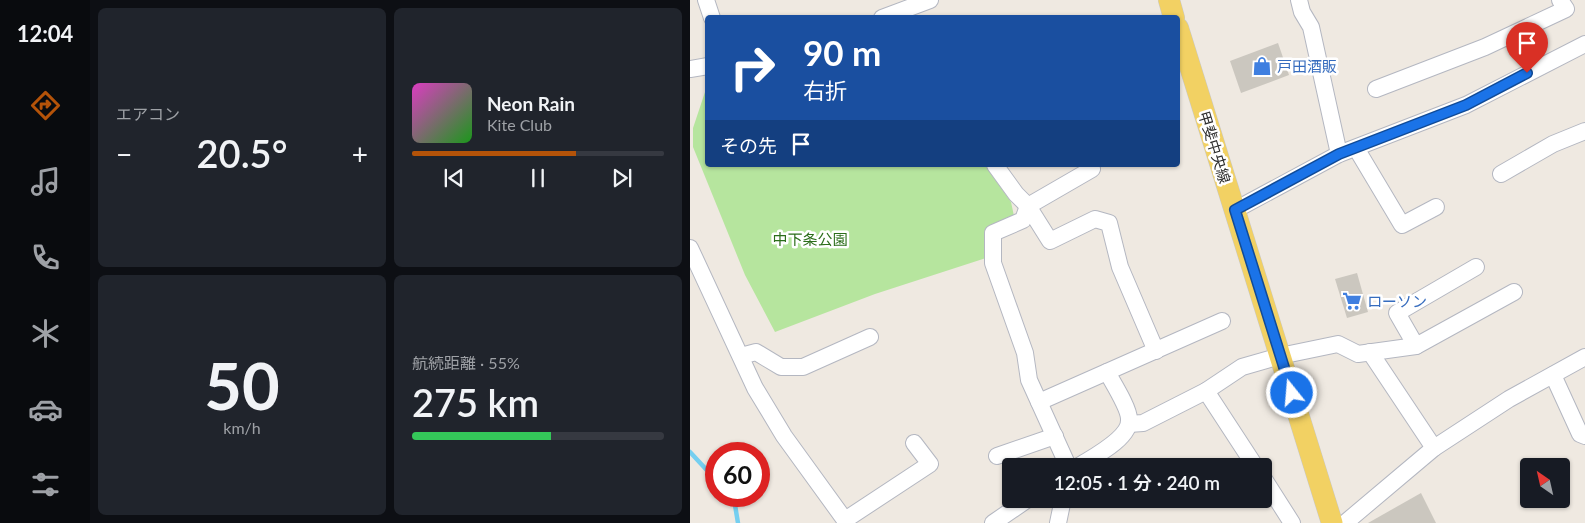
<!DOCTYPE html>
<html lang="ja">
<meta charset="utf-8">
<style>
body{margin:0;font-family:Lato,"Noto Sans JP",sans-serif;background:#20242c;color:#f1f3f6;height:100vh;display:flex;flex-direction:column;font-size:19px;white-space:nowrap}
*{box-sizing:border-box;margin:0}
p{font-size:16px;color:#9ea1a6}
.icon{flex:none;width:28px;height:28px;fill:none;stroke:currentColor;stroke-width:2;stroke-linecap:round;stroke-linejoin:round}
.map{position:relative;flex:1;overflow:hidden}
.panel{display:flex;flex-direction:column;gap:8px;padding:8px;background:#0d0f14;width:600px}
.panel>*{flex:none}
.hud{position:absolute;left:15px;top:15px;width:475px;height:152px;border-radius:5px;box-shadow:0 1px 4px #0004;background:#1a4fa0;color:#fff;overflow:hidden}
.needle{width:32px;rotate:326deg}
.buttons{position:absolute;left:830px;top:458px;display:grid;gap:10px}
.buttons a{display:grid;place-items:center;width:50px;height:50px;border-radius:5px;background:#171b24;box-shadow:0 1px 4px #0004;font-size:25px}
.speed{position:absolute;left:15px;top:442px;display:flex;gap:10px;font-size:25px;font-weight:700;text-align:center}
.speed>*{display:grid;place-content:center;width:65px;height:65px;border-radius:50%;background:#171b24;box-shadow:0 1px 4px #0004;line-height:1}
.speed .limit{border:8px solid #d22;background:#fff;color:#111}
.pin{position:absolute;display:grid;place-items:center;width:42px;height:42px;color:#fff;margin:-51px -21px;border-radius:50% 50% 50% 0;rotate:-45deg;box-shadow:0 0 5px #0007}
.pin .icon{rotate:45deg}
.me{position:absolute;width:55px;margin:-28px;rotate:343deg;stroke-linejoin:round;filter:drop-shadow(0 0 4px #0008)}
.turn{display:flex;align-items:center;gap:18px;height:105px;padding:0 15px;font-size:22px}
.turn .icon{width:65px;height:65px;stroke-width:2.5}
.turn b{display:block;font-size:35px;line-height:42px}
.then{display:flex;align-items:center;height:48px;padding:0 15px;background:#0003;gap:10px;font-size:19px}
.big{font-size:38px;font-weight:600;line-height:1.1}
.panel .card{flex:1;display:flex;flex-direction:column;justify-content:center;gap:8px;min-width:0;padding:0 18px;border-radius:8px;background:#20242c}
.panel .dial{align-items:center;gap:0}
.dial b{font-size:65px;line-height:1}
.song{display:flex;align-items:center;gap:15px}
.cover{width:60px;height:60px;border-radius:8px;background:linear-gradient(135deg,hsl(310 70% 55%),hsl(120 70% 35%))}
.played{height:5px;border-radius:2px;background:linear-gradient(90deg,#b45309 65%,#363941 65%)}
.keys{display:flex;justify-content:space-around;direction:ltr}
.heat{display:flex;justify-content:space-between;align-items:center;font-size:28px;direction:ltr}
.charge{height:8px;border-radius:4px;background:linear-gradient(90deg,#34c759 55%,#363941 0)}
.panel .tiles{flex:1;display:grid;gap:8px;grid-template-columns:repeat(2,1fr)}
.trip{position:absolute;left:312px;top:458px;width:270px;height:50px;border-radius:5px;background:#171b24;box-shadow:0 1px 4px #0004;font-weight:600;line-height:50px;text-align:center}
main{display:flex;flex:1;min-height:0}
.menu{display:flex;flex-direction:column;width:90px;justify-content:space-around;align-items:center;background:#090b0e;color:#9ea1a6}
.menu .icon{width:35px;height:35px}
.menu .current{color:#b45309}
.menu b{font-size:22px;color:#f1f3f6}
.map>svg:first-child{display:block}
</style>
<main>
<nav class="menu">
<b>12:04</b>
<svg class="icon current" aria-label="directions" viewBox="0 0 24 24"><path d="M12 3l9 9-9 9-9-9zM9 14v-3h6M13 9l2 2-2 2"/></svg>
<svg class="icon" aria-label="music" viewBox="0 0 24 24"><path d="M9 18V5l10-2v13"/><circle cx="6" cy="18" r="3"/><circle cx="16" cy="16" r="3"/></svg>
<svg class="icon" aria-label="phone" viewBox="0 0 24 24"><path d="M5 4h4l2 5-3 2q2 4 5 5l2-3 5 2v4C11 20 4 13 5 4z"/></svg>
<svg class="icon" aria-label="climate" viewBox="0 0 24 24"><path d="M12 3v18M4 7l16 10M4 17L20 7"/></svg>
<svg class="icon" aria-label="car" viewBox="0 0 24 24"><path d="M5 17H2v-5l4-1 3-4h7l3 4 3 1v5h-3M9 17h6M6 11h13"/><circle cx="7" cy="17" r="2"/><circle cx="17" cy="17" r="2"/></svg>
<svg class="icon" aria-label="filters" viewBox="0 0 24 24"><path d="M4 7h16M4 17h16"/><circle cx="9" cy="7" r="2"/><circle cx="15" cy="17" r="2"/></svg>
</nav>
<section class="panel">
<div class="tiles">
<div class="card"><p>エアコン</p>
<div class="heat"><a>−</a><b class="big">20.5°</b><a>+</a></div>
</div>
<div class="card">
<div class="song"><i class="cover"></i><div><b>Neon Rain</b><p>Kite Club</p></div></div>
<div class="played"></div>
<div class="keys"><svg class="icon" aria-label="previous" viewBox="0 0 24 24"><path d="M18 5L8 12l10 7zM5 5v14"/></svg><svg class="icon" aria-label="pause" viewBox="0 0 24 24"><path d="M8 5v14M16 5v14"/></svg><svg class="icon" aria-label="next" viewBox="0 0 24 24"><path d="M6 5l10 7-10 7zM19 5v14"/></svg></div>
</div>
<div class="card dial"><b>50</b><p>km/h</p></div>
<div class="card"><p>航続距離 · 55%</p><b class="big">275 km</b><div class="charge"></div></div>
</div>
</section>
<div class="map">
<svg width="895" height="523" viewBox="0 0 895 523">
<rect width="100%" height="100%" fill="#efe9e1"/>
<polygon fill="#b6e59e" points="15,76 17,76 18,165 295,165 321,202 324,216 295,229 296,258 185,294 85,332 55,275 3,147 3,128 16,89"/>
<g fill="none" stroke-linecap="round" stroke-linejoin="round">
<g stroke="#75cff0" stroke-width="4.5">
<polyline points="0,452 26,480"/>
<polyline points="42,496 44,499 48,523"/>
</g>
</g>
<g fill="#cbc7bf">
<polygon points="588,43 599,75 551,93 540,61"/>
<polygon points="667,273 678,312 657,318 645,279"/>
<polygon points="731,493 746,523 678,523"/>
</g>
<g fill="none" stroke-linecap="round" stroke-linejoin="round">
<g stroke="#b4b7c1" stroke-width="18">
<g id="minor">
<polyline points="16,0 22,18"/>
<polyline points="609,0 612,12 621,27 649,154"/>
<polyline points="192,18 240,0"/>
<polyline points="0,69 18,66"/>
<polyline points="686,89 795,47 876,9 870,0"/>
<polyline points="666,148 712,225 746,207"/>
<polyline points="305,165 326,194 338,206 360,241 405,219 419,223 430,267 466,351"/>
<polyline points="811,174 863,144 895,131"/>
<polyline points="545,210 649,154 776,105 895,44"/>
<polyline points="0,248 65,388 94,436 157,523"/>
<polyline points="726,346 707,313 786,267"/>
<polyline points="680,352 744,448"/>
<polyline points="51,356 66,352 91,367 113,367 180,337"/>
<polyline points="863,375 890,434 895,436"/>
<polyline points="516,391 565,466"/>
<polyline points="349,402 532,321"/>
<polyline points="439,424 453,423 516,391 552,367 590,356 648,344 668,354 726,346 824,292"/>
<polyline points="307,456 365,436"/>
<polyline points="378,466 339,380 335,353 303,263 303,233 333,220 338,206 402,169"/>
<path d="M389,466C403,457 441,438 439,419C439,408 423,383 417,372"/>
<polyline points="574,479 602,523"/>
<polyline points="155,520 240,464 224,443"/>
<polyline points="303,523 338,499"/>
<polyline points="368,523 373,499"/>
<polyline points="655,523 744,448 819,399 895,357"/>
</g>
</g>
<g stroke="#c9c9c9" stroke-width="22">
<g id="major">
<polyline points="479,0 484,18"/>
<polyline points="488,28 642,523"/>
</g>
</g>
<use href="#minor" stroke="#fff" stroke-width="16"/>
<use href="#major" stroke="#f2d163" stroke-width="21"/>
</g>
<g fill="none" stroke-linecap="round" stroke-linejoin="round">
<g stroke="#114b97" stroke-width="12">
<polyline id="route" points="602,393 545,210 649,154 776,105 837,73"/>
</g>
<use href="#route" stroke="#1a73e8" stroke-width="9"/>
</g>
<defs>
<g id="shop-bare" transform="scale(1.5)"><path d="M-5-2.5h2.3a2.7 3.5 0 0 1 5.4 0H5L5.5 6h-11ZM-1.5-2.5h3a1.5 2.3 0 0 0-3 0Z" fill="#3f7fe0" stroke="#fff" stroke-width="2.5" paint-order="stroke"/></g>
<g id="supermarket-bare" transform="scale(1.5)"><path d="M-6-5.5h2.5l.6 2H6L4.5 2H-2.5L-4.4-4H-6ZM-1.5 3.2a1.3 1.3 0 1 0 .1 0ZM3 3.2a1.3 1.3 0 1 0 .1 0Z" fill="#3f7fe0" stroke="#fff" stroke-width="2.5" paint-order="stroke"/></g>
</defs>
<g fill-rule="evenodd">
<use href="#shop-bare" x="572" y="66"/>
<use href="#supermarket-bare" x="662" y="301"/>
</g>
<g text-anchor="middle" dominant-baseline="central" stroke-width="5" stroke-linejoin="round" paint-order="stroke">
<g font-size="15" fill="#366cbe" stroke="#fff" text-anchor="start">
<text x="587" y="66">戸田酒販</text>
<text x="677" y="301">ローソン</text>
</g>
<g font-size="15" fill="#2e2e2e" stroke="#fff">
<text transform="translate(525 147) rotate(73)">甲斐中央線</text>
</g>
<g font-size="15" fill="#2c6e1b" stroke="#fff">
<text x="120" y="239">中下条公園</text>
</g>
</g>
</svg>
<div class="buttons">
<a><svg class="needle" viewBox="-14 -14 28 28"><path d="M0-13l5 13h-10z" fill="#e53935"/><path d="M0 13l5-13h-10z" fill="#9ea1a6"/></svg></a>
</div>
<div class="speed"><div class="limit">60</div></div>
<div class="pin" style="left:837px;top:73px;background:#d93025"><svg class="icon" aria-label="arrive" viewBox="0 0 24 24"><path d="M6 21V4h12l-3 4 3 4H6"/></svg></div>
<svg class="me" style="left:602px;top:393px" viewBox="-20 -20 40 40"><circle r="17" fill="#1a73e8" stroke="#fff" stroke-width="3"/><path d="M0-11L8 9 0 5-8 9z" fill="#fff"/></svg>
<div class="trip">12:05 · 1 分 · 240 m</div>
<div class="hud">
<div class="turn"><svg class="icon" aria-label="right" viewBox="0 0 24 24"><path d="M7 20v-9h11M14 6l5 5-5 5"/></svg><div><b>90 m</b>右折</div></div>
<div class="then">その先<svg class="icon" aria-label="arrive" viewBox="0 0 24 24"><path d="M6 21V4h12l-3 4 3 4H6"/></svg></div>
</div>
</div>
</main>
